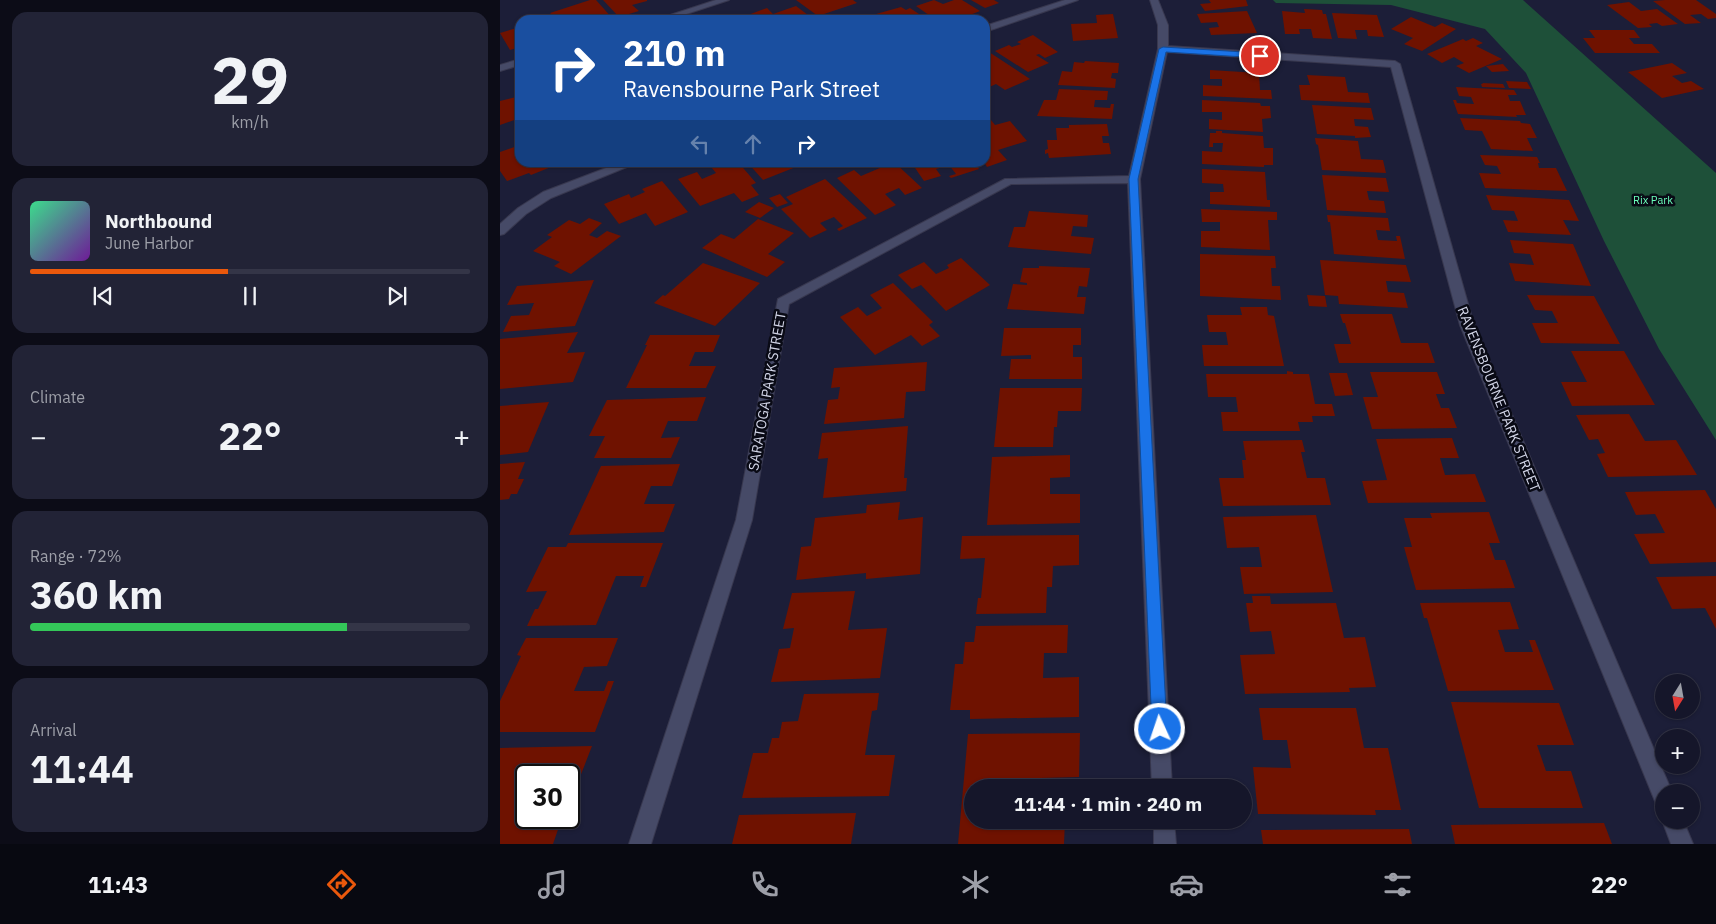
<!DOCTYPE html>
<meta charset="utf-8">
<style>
body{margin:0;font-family:"IBM Plex Sans",sans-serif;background:#222336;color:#f1f3f6;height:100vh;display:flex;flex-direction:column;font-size:19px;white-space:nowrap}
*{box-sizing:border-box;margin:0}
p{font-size:16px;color:#9d9fa8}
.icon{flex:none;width:28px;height:28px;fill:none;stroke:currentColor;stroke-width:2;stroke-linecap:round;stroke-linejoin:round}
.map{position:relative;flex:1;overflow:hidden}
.panel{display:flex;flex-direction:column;gap:12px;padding:12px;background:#0c0c17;width:500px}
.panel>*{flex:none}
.guide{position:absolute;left:15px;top:15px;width:475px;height:152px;border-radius:15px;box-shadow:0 1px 4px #0004,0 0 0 1px #343547;background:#1a4fa0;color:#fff;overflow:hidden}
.needle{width:32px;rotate:191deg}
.controls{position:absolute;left:1155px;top:674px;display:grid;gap:10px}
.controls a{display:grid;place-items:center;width:45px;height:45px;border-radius:50%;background:#15162a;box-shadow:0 1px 4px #0004,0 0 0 1px #343547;font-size:25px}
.speed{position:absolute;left:15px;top:764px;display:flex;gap:10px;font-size:25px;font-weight:700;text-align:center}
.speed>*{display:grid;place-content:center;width:65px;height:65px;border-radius:50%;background:#15162a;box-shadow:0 1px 4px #0004,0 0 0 1px #343547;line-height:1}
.speed .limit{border:2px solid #111;border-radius:8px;background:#fff;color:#111}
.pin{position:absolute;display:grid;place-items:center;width:42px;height:42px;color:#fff;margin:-21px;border:2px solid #fff;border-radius:50%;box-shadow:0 1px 5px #0007}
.me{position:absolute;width:55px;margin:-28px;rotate:357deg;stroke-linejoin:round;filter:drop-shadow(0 0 4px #0008)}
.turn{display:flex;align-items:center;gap:18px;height:105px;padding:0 25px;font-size:22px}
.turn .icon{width:65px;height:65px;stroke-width:2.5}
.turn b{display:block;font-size:35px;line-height:42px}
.lanes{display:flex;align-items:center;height:48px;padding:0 25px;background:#0003;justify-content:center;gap:25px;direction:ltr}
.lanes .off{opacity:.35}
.big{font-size:38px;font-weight:700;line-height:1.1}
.panel .tile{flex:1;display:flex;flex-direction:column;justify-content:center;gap:8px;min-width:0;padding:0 18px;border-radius:15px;background:#222336}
.panel .dial{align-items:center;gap:0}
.dial b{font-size:65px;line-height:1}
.song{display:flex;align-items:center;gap:15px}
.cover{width:60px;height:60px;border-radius:8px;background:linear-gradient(135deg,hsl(150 70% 55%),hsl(280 70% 35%))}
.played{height:5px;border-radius:2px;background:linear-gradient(90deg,#ea580c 45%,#343547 45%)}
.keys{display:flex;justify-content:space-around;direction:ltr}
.heat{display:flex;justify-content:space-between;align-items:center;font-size:28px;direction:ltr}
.charge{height:8px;border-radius:4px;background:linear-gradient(90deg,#34c759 72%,#343547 0)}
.trip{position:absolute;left:464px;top:779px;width:288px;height:50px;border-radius:25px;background:#15162a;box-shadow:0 1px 4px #0004,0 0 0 1px #343547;font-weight:700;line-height:50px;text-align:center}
.tab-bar{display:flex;height:80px;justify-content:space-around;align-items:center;background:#080911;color:#9d9fa8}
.tab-bar .icon{width:35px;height:35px}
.tab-bar .current{color:#ea580c}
.tab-bar b{font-size:22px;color:#f1f3f6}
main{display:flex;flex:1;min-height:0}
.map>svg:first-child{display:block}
</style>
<main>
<section class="panel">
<div class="tile dial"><b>29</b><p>km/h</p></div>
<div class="tile">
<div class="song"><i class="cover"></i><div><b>Northbound</b><p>June Harbor</p></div></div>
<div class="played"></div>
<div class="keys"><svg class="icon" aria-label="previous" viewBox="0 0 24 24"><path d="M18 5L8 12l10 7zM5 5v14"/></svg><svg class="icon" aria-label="pause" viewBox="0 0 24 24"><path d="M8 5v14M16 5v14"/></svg><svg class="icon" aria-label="next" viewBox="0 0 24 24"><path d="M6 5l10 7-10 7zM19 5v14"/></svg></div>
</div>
<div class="tile"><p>Climate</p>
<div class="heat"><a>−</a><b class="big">22°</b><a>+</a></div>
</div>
<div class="tile"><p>Range · 72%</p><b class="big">360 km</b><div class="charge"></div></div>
<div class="tile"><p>Arrival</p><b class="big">11:44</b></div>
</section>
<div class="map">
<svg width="1216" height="844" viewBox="0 0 1216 844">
<rect width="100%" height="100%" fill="#1c1e38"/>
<polygon fill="#1e5039" points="773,0 1023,0 1216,173 1216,440 1159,349 1104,241 1026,73 985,29 891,5 776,3"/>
<g fill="#6f1200">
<polygon points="90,0 96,0 113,19 77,20 73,16 58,20 50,13"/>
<polygon points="103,0 147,0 147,1 132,5 139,11 119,17"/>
<polygon points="296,0 353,0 357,3 318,16"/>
<polygon points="434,0 443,4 454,0 462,0 480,11 465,17 462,15 453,18 457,20 436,20 416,6"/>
<polygon points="471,0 494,0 499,3 485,8"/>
<polygon points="709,0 746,0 748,6 705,11 700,4 711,3"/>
<polygon points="1165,0 1196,0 1216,14 1216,18 1208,19 1201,14 1190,15 1201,23 1185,24 1153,1"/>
<polygon points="1129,2 1141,11 1157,9 1178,24 1162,26 1157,23 1149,24 1152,27 1138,28 1107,5"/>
<polygon points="296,6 312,18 306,20 255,20 248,15 267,8 273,14"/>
<polygon points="401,7 406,10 410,8 428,20 374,20 369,16"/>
<polygon points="804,9 822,10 823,14 826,14 832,39 813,38 811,29 799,29 800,34 785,34 782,11 805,13"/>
<polygon points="747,11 757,33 711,35 709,28 719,27 717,22 701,23 697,14"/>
<polygon points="832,13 877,15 884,37 868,36 867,30 855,30 857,39 838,38"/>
<polygon points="613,14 618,38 573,41 571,24 597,23 596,15"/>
<polygon points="911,17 935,27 942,23 956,29 922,51 904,44 913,38 891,29"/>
<polygon points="20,27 20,47 10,50 0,33"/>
<polygon points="1089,30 1134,30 1140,38 1129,38 1134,44 1152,44 1160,53 1095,53 1083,38 1095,38"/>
<polygon points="533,35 558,52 545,58 539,54 536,55 549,63 528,72 495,51 509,45 512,47 521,44 517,42"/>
<polygon points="973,38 983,43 976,46 1002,59 969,73 956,66 964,63 954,57 942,63 927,54 963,39 966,41"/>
<polygon points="489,52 530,79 505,90 496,84 485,89 485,54"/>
<polygon points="585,61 619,63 618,73 612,73 611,78 616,79 615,88 558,85 562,71 572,72 574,62 584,63"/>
<polygon points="1172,63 1187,73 1172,76 1182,83 1191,81 1204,89 1162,98 1128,72"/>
<polygon points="1003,64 1009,71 992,72 986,66"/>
<polygon points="710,70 759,73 760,90 771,90 772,99 703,96 703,85 722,86 722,79 710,79"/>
<polygon points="807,75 845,77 848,92 868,93 870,103 801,100 799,85 810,85"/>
<polygon points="1006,81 1027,82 1031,89 1009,88"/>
<polygon points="982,83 1003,84 1005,88 982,87 981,84 983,84"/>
<polygon points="956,87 1014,90 1017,95 1008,95 1010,101 1020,101 1026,115 1016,115 1017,117 958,114 953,100 956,100 957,103 974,104 971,97 959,96"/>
<polygon points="559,89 608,91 607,100 595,100 594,107 610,108 611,104 614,104 612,119 537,116 544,100 556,100"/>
<polygon points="16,97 20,97 20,118 0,125 0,101"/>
<polygon points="702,100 760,103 761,106 770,106 771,118 762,119 763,132 709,129 709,119 722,120 722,112 702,112"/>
<polygon points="812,105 871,108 874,120 854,119 855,126 868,127 871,137 855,138 855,136 817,134"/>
<polygon points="960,118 1020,121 1021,123 1030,124 1037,138 1027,138 1033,151 991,149 982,131 965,130"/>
<polygon points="491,120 495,125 510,121 527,141 498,150 507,160 487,167 484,162 485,122"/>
<polygon points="607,124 609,136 602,136 603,143 609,143 611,154 549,158 548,153 545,154 545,150 548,149 547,140 557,140 556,128 569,128 569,125"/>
<polygon points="716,131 722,131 722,133 763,136 764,148 773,148 773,165 764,165 764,167 702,164 702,151 722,152 723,143 713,143 713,147 709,147 710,133 716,133"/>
<polygon points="815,138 858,141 861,159 883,160 886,173 822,170 818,145 816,144"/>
<polygon points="20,145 20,162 54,162 56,165 31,175 29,173 7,181 0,171 0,152"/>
<polygon points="980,155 1037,157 1040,163 1038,163 1039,168 1056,168 1067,191 985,188 979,173 1001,174 997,166 985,165"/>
<polygon points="207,162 238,162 256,183 251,185 259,195 242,202 234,193 200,206 178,179 197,172 202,179 216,173"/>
<polygon points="247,162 306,162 306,163 263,180"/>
<polygon points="394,162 422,188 405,195 399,188 385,194 396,205 375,215 337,178 354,170 361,176"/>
<polygon points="411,162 474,162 479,169 451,178 449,176 456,174 449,165 436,169 441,176 424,181"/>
<polygon points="702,169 765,172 767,200 770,200 770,207 710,204 710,192 724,192 723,184 702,183"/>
<polygon points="822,175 886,178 889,192 867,191 869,200 884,201 886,213 827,210"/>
<polygon points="325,179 367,218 339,231 337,229 343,226 334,217 320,223 327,230 310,238 281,209 293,204 286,197"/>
<polygon points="162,181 188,212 155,226 146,213 119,224 104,204 129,194 131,198 145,192 142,189"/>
<polygon points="280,194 288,203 277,207 269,198"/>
<polygon points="986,195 1069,200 1079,221 1063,220 1071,235 1008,232 1003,220 1018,221 1014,211 992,210"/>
<polygon points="259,202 274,208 260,218 245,212"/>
<polygon points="701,209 777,212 777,220 768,220 770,250 701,247 701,231 720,231 720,222 702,222"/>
<polygon points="529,211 588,215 587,227 573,226 571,236 594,238 591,254 508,247 514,227 525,227"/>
<polygon points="827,215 888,218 890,231 876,230 878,240 897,241 896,236 900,236 905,259 834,254 830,222 828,222"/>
<polygon points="89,218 102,223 89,235 97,238 107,231 121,236 71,274 54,266 60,262 33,251 52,237 47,235 69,220 80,224"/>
<polygon points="258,219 294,233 268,254 285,262 267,277 202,248 221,234 234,239"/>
<polygon points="1010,240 1073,244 1091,286 1015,281 1009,263 1034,265 1030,254 1014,253"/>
<polygon points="700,254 775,256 776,268 771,268 772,286 780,286 781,300 700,296"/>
<polygon points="461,258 490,285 446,311 421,285 412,289 398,275 424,262 436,274 449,268 447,265"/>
<polygon points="820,260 906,265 911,282 886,281 888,292 904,293 908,308 839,304 838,296 825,295"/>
<polygon points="203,263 260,283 215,326 154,303 163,295 165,296"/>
<polygon points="539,266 590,268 587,287 579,286 577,297 586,297 584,314 507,309 513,284 527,285 527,283 520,282 523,268 539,268"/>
<polygon points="94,280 75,326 3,332 11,316 29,315 34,303 7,305 17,286"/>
<polygon points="393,283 433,322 429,325 440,336 422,346 411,335 375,355 340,317 358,307 367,316 382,308 370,295"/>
<polygon points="807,295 825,296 827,307 809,306"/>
<polygon points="1027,295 1094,296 1120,344 1041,343 1032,323 1058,323 1052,311 1035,310"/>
<polygon points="740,307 767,307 768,315 774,316 784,366 704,366 702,345 728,345 726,332 709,332 707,315 742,315"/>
<polygon points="840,314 892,314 901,343 928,343 935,363 839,363 834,344 851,344 845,323 843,323"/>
<polygon points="504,328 581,328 581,345 573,345 573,357 582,357 582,379 509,379 511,359 531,359 531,355 501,356"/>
<polygon points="78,332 67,353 85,352 73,382 0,389 0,339"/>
<polygon points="150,335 220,335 213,352 195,352 189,366 216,366 206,388 126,388 147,345 145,345"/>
<polygon points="1071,351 1124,351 1155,405 1072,406 1061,382 1087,382"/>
<polygon points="427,362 425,391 406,392 404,418 324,424 328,400 338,399 340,387 331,388 334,368"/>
<polygon points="787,371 793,372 793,374 809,374 815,404 832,404 835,416 812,416 813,422 798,422 800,431 723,431 721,412 738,412 736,397 708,397 706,374 787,374"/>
<polygon points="870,372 937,372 945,394 936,394 941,408 949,408 957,428 872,429 863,397 878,397"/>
<polygon points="829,373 847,373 853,395 835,396"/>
<polygon points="500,388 582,388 581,411 558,411 557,427 554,427 553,447 494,447"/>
<polygon points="206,397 197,421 168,421 161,438 180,437 171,458 94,458 105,436 89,436 107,400"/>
<polygon points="49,402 28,452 0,455 0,406"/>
<polygon points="1129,414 1145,441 1176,440 1197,475 1108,477 1097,454 1105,453 1098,439 1089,440 1076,415"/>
<polygon points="408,426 404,478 407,478 406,491 323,498 328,458 318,459 322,433"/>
<polygon points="952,438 959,458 940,458 945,475 975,474 986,502 868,503 862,481 887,480 876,439"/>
<polygon points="802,440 805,452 801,452 807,478 825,478 831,505 723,506 719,478 744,478 742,460 746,460 743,441"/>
<polygon points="570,455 570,477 550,478 550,494 580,494 580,523 487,525 492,457"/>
<polygon points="25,462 18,479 24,479 17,494 11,494 9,499 0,500 0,464"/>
<polygon points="180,464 172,486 151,486 144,504 175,504 164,532 69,535 101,466"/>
<polygon points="1205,490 1216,509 1216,562 1150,564 1134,534 1165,533 1155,514 1136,515 1125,492"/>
<polygon points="400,502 398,520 423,517 420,574 366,579 366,573 296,580 301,547 311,546 315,518 366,513 367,505"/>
<polygon points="989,512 1000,543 989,543 995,560 1005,560 1015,588 916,590 904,547 912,547 904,518 932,518 930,513"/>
<polygon points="816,515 833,592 744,594 740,567 762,567 759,547 727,548 723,517"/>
<polygon points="579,535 579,565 553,566 552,587 547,587 546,613 476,614 478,598 481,598 485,558 460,559 462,536"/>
<polygon points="68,543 163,543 146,587 140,587 144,576 116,576 96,625 27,626 35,609 38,609 47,591 26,592 48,547 66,547"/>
<polygon points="1216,576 1216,629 1205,608 1172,609 1156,577"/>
<polygon points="355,591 348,630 387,628 380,678 271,682 279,649 290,648 294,628 283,629 292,593"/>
<polygon points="752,596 770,596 771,604 836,603 844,638 865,637 876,687 849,688 850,692 745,694 740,655 775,654 771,631 750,632 746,603 753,603"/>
<polygon points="1010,602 1019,629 998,630 1005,652 1033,652 1029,640 1035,640 1054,690 948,691 927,618 924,618 920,603"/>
<polygon points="568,625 567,653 544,653 543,678 579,677 579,717 470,719 470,710 450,710 455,664 463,664 465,642 474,642 476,626"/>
<polygon points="26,638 118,638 107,666 84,667 74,691 104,691 108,681 114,681 95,732 0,732 0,701 21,656 17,655"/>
<polygon points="379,693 377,710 372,711 365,755 395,755 389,796 242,798 253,753 268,753 272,738 279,738 282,722 298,721 304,694"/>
<polygon points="951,702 1059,703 1074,745 1037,745 1046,771 1071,771 1083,808 979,808"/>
<polygon points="759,708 856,708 864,748 888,748 901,810 875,810 876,815 758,814 753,767 791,768 787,740 763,740"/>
<polygon points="580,733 579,777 540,778 540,788 472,788 472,820 565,820 564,844 458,844 468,734"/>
<polygon points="92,746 75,790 69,791 69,775 26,775 26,818 62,818 53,844 0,844 0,748"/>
<polygon points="356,813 351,844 232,844 239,815"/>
<polygon points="1104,823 1112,844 955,844 951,825"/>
<polygon points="909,829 912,844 763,844 761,830"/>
</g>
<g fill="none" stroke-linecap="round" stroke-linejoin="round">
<g stroke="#38384f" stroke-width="2">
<g id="street">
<polygon points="216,0 229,0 168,20 155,20"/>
<polygon points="565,0 578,0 485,32 485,26"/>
<polygon points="650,0 658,0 668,25 668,46 895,61 900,64 974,325 1172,792 1164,792 1164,809 1157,806 960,325 891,67 667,52 640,179 672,788 652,788 628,183 511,184 289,304 252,520 151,844 129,844 236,520 278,299 505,179 629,176 658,49 658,25"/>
<polygon points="20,59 20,65 0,71 0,65"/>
<polygon points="122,162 139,162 51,198 26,214 4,234 0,235 0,224 18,208 43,192"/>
<polygon points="1164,815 1164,820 1183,820 1193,844 1171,844 1162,820"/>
<polygon points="654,820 674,820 676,844 654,844"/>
</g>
</g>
<use href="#street" fill="#464a67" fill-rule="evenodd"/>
</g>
<polygon fill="#1a73e8" stroke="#114b97" points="663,47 760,53 763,56 760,58 666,52 638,179 667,729 665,734 660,736 654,734 652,729 629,179 659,49"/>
<g text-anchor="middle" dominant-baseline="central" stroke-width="5" stroke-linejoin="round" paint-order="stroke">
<g font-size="11" fill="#6bffbb" stroke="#090a15">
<text x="1153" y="200">Rix Park</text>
</g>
<g font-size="14" fill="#d2d5e7" stroke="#090a15">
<text transform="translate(267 391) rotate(-80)">SARATOGA PARK STREET</text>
<text transform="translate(999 399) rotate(68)">RAVENSBOURNE PARK STREET</text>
</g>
</g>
</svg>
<div class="controls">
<a><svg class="needle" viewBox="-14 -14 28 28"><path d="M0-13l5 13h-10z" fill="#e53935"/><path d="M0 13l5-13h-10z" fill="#9d9fa8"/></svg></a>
<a>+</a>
<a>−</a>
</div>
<div class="speed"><div class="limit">30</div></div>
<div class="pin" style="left:760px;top:56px;background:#d93025"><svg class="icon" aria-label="arrive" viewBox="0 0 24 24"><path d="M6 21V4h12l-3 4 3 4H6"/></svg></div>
<svg class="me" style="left:660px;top:729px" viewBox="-20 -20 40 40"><circle r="17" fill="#1a73e8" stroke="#fff" stroke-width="3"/><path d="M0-11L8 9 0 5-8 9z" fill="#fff"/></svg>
<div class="trip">11:44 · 1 min · 240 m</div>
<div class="guide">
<div class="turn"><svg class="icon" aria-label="right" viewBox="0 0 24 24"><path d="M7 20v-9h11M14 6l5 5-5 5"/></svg><div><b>210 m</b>Ravensbourne Park Street</div></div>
<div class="lanes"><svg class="icon off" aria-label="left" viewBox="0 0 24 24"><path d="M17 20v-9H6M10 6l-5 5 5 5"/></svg><svg class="icon off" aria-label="ahead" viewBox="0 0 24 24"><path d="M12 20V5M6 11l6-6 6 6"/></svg><svg class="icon" aria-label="right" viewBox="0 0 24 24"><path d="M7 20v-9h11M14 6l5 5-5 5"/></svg></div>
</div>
</div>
</main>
<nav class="tab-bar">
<b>11:43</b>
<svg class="icon current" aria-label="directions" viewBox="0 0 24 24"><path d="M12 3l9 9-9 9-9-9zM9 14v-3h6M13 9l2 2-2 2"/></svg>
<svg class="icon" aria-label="music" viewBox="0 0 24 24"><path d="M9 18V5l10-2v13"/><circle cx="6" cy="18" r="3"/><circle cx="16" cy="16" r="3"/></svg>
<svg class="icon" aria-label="phone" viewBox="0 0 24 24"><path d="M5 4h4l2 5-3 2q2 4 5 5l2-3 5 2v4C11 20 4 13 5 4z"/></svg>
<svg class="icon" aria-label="climate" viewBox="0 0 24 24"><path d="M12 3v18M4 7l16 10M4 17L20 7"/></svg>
<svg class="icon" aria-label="car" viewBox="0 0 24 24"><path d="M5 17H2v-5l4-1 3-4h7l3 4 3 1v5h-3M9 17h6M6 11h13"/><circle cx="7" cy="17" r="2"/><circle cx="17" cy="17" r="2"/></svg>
<svg class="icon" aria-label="filters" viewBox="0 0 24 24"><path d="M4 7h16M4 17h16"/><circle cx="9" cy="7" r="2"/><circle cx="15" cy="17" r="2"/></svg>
<b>22°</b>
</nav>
